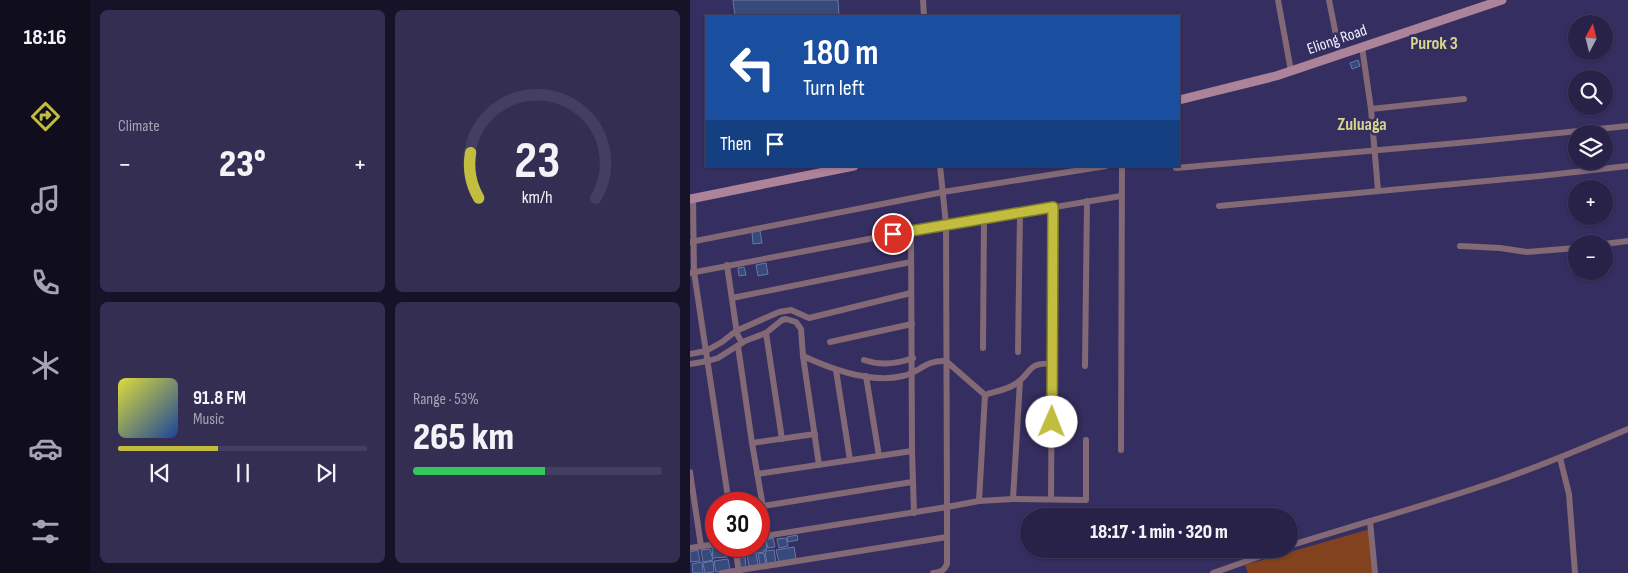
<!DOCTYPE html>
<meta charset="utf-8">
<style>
body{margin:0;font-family:"Sofia Sans Condensed",sans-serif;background:#342f52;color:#f1f3f6;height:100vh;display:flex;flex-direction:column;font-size:19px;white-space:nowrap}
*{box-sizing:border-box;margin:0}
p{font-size:16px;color:#a5a4b4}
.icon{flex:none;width:28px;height:28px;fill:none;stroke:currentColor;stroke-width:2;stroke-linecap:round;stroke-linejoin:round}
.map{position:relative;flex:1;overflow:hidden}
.drawer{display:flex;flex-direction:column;gap:10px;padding:10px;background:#161328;width:600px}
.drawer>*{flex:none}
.hud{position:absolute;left:15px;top:15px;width:475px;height:152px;border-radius:0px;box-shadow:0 1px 4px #0004,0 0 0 1px #443f60;background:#1a4fa0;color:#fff;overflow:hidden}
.needle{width:32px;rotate:7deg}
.buttons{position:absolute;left:878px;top:15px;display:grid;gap:10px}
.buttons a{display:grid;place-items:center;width:45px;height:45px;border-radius:50%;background:#282248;box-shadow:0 1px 4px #0004,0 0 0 1px #443f60;font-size:25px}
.speed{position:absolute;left:15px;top:492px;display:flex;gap:10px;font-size:25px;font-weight:700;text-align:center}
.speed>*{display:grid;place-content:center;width:65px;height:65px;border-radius:50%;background:#282248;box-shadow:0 1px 4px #0004,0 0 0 1px #443f60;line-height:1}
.speed .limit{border:8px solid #d22;background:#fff;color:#111}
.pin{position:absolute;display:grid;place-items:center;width:42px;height:42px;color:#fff;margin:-21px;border:2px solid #fff;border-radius:50%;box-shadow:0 1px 5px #0007}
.me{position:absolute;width:55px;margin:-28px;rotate:1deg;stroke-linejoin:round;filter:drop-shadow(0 0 4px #0008)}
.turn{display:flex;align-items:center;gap:18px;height:105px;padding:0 15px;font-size:22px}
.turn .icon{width:65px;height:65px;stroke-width:2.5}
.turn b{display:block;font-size:35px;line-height:42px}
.then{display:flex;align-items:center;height:48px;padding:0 15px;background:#0003;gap:10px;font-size:19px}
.big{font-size:38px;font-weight:800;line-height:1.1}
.drawer .tile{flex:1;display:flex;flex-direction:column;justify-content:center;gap:8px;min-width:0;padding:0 18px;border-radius:8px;background:#342f52}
.drawer .dial{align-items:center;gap:0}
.dial svg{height:130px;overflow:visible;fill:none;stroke:#443f60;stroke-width:7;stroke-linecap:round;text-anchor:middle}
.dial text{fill:#f1f3f6;stroke:none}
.song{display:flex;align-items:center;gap:15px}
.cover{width:60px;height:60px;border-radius:8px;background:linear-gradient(135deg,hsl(60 70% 55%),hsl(220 70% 35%))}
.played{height:5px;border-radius:2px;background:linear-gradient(90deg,#c2bd3f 40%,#443f60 40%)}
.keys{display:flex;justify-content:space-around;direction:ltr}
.heat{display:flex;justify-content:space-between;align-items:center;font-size:28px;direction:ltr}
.charge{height:8px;border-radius:4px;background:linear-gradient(90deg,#34c759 53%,#443f60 0)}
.drawer .tiles{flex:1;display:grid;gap:10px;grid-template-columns:repeat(2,1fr)}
.trip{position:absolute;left:330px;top:508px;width:278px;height:50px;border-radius:25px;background:#282248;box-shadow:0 1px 4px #0004,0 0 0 1px #443f60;font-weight:800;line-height:50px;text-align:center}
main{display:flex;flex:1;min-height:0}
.tab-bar{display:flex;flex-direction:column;width:90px;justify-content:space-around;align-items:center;background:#100e1d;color:#a5a4b4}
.tab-bar .icon{width:35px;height:35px}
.tab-bar .on{color:#c2bd3f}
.tab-bar b{font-size:22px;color:#f1f3f6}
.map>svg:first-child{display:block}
</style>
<main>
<nav class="tab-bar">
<b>18:16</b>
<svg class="icon on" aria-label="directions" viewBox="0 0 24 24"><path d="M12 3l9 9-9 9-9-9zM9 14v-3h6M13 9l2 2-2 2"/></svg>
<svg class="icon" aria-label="music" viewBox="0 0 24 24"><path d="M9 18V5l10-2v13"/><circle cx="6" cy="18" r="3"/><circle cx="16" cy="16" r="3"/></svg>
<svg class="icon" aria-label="phone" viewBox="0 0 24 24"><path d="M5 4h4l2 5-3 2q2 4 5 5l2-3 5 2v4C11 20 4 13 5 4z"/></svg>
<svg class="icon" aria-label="climate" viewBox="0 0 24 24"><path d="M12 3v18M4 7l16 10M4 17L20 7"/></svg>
<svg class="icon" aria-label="car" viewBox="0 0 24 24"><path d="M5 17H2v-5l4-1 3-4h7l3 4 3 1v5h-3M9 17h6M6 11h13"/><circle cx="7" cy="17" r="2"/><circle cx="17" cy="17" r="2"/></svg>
<svg class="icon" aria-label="filters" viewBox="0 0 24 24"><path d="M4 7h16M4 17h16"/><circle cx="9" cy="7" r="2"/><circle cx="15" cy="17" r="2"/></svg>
</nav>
<section class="drawer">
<div class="tiles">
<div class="tile"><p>Climate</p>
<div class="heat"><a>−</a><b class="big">23°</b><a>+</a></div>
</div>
<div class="tile dial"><svg viewBox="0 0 100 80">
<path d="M14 69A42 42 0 1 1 86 69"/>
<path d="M14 69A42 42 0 0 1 9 41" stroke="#c2bd3f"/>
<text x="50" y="56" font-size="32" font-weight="700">23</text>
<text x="50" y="72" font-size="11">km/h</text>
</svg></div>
<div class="tile">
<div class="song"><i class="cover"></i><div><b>91.8 FM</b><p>Music</p></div></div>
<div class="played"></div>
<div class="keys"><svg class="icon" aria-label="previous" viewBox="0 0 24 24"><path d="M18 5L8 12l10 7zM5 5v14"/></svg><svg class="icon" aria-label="pause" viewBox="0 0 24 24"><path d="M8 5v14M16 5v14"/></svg><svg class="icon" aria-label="next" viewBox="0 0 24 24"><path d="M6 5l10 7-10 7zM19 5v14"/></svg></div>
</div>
<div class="tile"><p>Range · 53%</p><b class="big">265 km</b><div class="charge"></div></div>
</div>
</section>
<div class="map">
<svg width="938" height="573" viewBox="0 0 938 573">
<rect width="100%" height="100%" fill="#352e60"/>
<polygon fill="#83421e" points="680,529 683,573 558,573 555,565"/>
<g fill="#384a7b" stroke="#6378ac">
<polygon points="43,0 148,0 149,16 45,16"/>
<polygon points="668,60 670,66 662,69 660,63"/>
<polygon points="70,231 72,243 63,244 62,232"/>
<polygon points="76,263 78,274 68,276 66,265"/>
<polygon points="54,267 56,275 49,276 48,268"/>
<polygon points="26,518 26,526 18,528 16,520"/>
<polygon points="107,535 108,540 98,542 97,537"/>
<polygon points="83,538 85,547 78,548 76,540"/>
<polygon points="96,538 98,546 89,548 87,539"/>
<polygon points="76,542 77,549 74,550 74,552 67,553 66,546 69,546 69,543"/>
<polygon points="35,546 37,557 23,558 22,548"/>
<polygon points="46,546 55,546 56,555 48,556"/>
<polygon points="104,547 106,559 89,562 86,550"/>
<polygon points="20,549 23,560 13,562 11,550"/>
<polygon points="8,550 10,561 0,562 0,552"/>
<polygon points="84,550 86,563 77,564 75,551"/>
<polygon points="66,553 68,565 59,566 57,554"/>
<polygon points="74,553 76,564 70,565 68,554"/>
<polygon points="55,557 56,567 50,568 48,559"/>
<polygon points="38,559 40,570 26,572 24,561"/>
<polygon points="23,561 24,572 15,573 13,563"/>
<polygon points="12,562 13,573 3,573 2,564"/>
</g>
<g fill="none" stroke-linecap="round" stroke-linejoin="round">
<g stroke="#836875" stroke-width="6">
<polyline points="233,0 234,16"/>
<polyline points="588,0 601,71"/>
<polyline points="639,0 650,55"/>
<polyline points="672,47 681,109 688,190"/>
<polyline points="681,109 774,99"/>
<polyline points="250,166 256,224 257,507 289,501 323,499 396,500 396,440"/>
<polyline points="486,168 779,142 938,126"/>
<polyline points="3,198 4,272 39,504"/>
<polyline points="529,206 850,176 938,166"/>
<polyline points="221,231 222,451 224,513"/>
<polyline points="0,242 253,192 416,166"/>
<polyline points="914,244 938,241"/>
<polyline points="770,246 810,248 837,252 886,248"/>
<polyline points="37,265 47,334 52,343"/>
<polyline points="0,273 221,231 431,196"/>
<polyline points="42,298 221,262"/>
<polyline points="76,333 92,439"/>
<polyline points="140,342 222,324"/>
<polyline points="48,346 62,443 78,536"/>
<polyline points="293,348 294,218"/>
<polyline points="328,352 330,212"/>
<polyline points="0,354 16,351 32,342 46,331 89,312 101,310 119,318 221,293"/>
<path d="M113,356C141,369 181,384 213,376C231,372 234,360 256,361L295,395C304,392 314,390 322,386C342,376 335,361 363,364"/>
<path d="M174,360C191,366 207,364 223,358"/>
<polyline points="0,364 18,361 28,358 55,341 76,333 92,320 96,319 106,322 111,329 113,356 129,465"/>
<polyline points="395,366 397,201"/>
<polyline points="146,370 160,460"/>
<polyline points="176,376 189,456"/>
<polyline points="62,443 125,434"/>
<polyline points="431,450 432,166"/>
<polyline points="870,458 879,494 885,573"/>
<polyline points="0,472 11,546"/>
<polyline points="67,474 222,451"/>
<polyline points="323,499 330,381"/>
<polyline points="361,499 363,207"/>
<polyline points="289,501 295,395"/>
<polyline points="73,506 222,482"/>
<polyline points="680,521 685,573"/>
<path d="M69,537L257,507V564C254,571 251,572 243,573"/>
<polyline points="45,546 49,573"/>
<path d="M599,546C669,524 740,504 810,480C853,465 896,447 938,429"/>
<polyline points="0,548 26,544"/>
<polyline points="32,573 257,537"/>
<polyline points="523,573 591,549"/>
</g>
<g stroke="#ac8398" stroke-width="9">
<polyline points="489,100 586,76 812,0"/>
<polyline points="0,199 164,166"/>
</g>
</g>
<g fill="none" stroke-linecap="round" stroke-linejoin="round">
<g stroke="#7e7b29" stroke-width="12">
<polyline id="route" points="203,234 363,207 362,422"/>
</g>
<use href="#route" stroke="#c2bd3f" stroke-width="9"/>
</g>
<g text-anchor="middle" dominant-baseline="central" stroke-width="5" stroke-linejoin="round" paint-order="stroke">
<g font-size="16" fill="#f2f2ff" stroke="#352e60">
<text transform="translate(647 40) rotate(-19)">Eliong Road</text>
</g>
<g font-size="18" font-weight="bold" fill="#d7d587" stroke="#352e60">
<text x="744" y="43">Purok 3</text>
<text x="672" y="124">Zuluaga</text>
</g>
</g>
</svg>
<div class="buttons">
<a><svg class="needle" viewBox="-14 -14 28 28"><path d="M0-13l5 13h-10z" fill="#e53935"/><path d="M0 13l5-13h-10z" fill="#a5a4b4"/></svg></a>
<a><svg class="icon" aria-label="search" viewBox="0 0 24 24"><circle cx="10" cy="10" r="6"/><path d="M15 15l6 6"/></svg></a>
<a><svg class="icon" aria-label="layers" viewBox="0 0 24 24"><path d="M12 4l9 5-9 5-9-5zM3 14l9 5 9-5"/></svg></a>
<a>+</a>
<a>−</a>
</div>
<div class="speed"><div class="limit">30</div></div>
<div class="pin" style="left:203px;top:234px;background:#d93025"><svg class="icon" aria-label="arrive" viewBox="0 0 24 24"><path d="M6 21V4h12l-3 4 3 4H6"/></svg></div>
<svg class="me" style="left:362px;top:422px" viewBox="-20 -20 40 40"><circle r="19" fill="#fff"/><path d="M0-13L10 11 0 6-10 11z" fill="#c2bd3f"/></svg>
<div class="trip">18:17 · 1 min · 320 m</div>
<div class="hud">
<div class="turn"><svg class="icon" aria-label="left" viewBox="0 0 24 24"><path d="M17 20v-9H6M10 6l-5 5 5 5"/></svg><div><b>180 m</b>Turn left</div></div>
<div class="then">Then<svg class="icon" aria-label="arrive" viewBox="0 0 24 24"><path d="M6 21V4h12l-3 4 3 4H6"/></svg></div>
</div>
</div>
</main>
